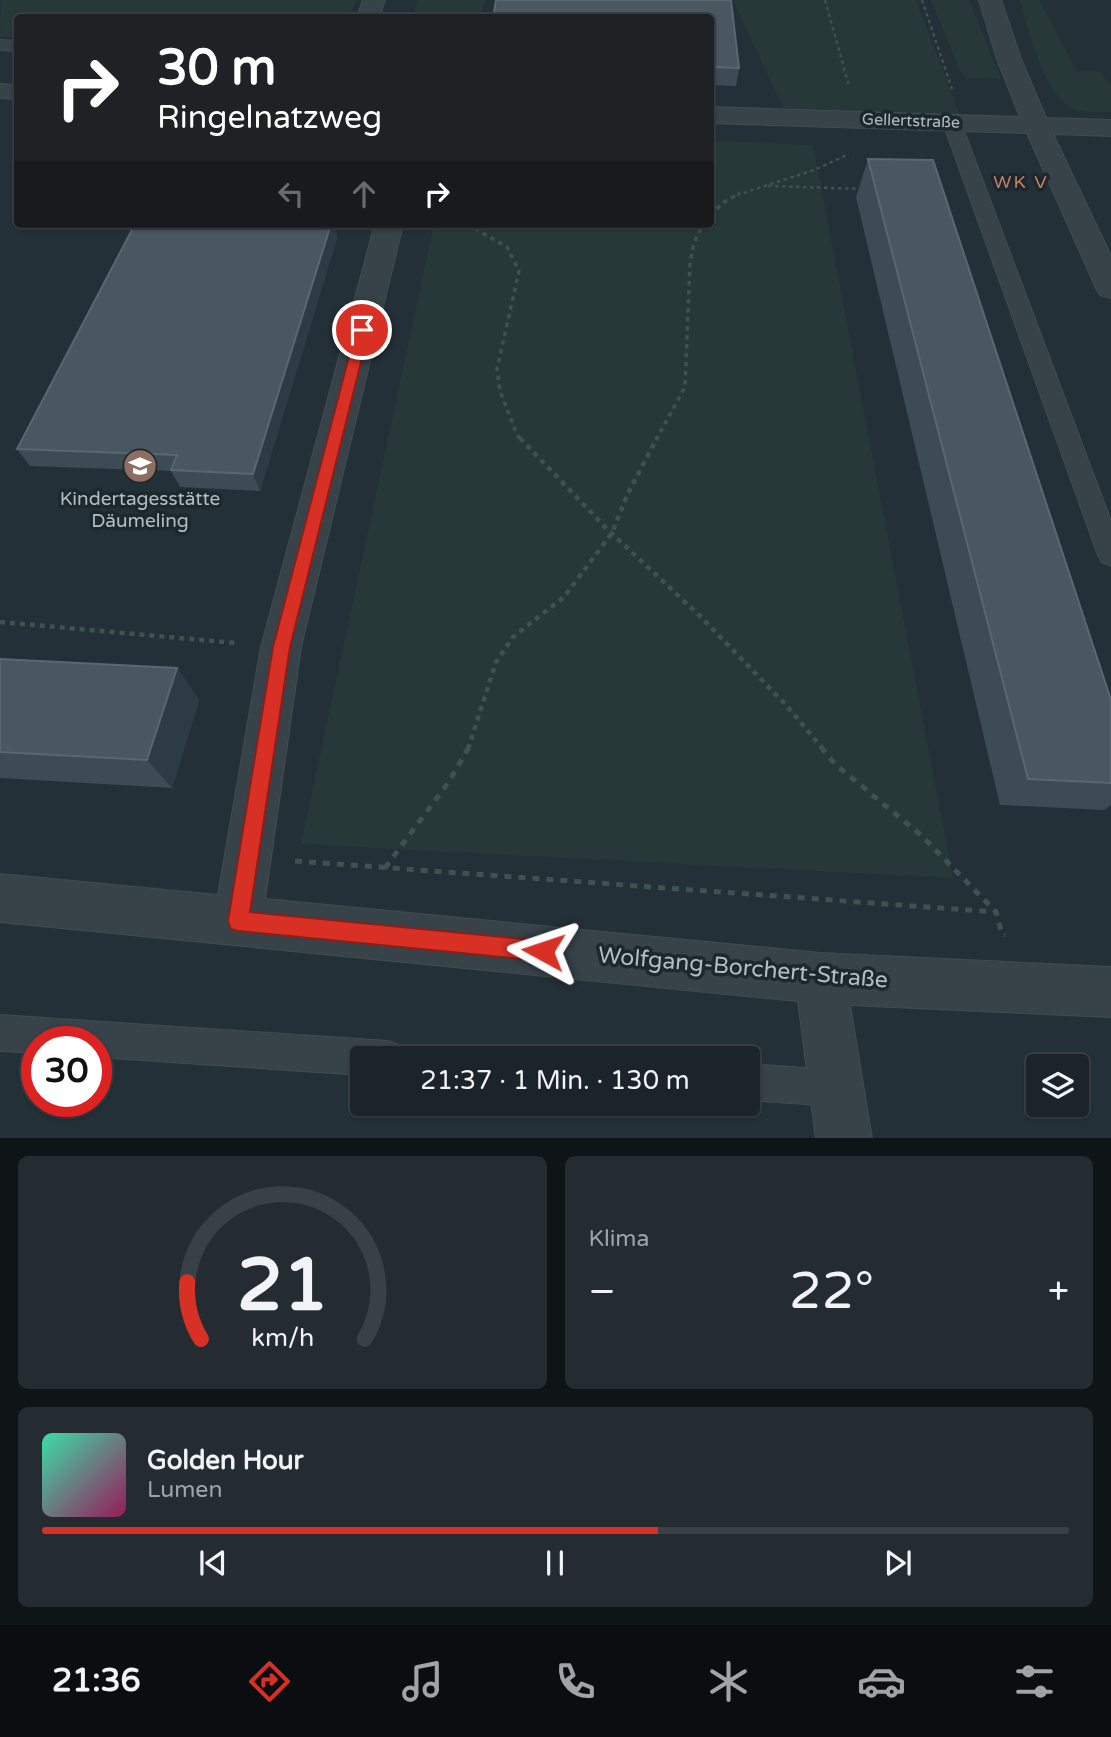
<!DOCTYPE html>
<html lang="de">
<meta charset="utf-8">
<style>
body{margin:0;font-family:"Varela Round",sans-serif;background:#242c32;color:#f1f3f6;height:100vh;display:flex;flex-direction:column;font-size:26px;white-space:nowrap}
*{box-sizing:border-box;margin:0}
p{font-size:23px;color:#a0a4a8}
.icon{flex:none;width:38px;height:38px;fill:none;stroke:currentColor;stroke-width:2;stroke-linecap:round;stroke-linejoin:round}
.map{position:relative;height:1138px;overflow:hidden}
.details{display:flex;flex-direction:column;gap:18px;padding:18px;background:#0f1417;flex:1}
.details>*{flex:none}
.guide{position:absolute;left:14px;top:14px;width:700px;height:214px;border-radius:7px;box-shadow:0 2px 5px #0004,0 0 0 2px #394147;background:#202124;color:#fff;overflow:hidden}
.tools{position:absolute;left:1026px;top:1054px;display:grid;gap:14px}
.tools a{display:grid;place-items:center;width:63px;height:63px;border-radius:7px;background:#1b242a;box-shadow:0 2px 5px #0004,0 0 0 2px #394147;font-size:35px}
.speed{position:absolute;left:21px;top:1026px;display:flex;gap:14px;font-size:35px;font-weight:700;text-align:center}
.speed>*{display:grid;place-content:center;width:91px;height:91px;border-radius:50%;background:#1b242a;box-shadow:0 2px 5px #0004,0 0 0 2px #394147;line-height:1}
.speed .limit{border:10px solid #d22;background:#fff;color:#111}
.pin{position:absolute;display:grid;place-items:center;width:60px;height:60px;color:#fff;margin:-30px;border:4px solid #fff;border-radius:50%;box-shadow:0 2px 7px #0007}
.me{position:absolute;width:77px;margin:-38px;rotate:275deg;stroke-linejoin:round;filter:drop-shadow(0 0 5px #0008)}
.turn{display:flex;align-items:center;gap:24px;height:147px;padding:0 28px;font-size:32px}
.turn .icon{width:91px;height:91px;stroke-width:2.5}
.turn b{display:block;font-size:49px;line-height:60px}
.lanes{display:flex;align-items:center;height:66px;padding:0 28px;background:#0003;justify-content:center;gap:35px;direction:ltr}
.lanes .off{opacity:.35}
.big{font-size:52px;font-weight:600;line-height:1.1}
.details .card{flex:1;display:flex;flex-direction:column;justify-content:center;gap:10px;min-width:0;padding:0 24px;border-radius:10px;background:#242c32}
.details .dial{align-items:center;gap:0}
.dial svg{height:182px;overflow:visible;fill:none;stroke:#394147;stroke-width:7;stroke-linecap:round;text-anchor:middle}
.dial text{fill:#f1f3f6;stroke:none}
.song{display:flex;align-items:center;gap:21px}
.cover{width:84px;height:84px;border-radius:10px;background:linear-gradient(135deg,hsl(160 70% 55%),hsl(330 70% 35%))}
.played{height:7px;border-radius:4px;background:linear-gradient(90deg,#d93025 60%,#394147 60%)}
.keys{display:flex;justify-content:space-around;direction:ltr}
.heat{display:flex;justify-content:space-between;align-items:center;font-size:38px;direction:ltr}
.details .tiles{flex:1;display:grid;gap:18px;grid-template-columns:1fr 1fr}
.card:last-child{grid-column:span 2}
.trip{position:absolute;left:350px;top:1046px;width:410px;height:70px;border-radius:7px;background:#1b242a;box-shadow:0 2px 5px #0004,0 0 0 2px #394147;font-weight:600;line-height:70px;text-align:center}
.tabs{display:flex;height:112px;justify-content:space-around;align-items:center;background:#0b0e11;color:#a0a4a8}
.tabs .icon{width:49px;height:49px}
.tabs .current{color:#d93025}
.tabs b{font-size:32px;color:#f1f3f6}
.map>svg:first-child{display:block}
</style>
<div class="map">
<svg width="1111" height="1139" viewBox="0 0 1111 1139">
<rect width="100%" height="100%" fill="#243038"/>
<g fill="#263938">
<polygon points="1,0 356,0 349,17 18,18 17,37 0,37"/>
<polygon points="418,0 485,0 480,17 412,17"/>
<polygon points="733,0 916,0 960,115 783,108"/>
<polygon points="931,0 969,0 1001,79 967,78 960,71"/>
<path d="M1020,0H1039L1077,71L1101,72L1107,83H1111V112C1099,112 1084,113 1072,108C1045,96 1027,28 1020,0Z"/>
<polygon points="711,141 813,145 953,878 301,844 434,224 710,224"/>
</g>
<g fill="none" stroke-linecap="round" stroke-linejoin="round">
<g stroke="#414b52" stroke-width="2">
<g id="lane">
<polygon points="0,40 18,41 18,51 0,50"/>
<polygon points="952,118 961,123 1111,521 1111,566 1102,562 1098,555 943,123"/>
<polygon points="0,1015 388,1041 401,1046 406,1059 362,1059 362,1075 96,1057 96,1041 37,1041 37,1053 0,1051"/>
<polygon points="747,1064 836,1070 849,1075 854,1088 849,1101 836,1106 747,1100"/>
</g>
</g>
<g stroke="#414b52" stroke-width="2">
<g id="street">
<polygon points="363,0 385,0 379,18 357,18"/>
<polygon points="979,0 1001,0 1021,59 1046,118 1111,120 1111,136 1053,134 1111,256 1111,298 1100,295 1096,288 1027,133 710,123 710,107 1020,117 997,59"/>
<polygon points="0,84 18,85 18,99 0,98"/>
<polygon points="375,224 403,224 301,647 265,899 820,953 1111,967 1111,1017 850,1005 872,1139 816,1139 798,1001 0,922 0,874 218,895 261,647"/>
</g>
</g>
<g stroke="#3e5250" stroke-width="2.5" stroke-dasharray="3.5 3.5" stroke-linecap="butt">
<polyline points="825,0 849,86"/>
<polyline points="922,0 952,89"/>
<polyline points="768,186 865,189"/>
<polyline points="737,195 814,170 849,154"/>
</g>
<g stroke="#3e5250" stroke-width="3.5" stroke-dasharray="4.5 4.5" stroke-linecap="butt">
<polyline points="710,215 723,203 740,193"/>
<polyline points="467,224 507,247 519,271 497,369 500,391 517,435 522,440"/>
<polyline points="656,440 685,387 690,263 694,243 703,224"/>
</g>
<g stroke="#3e5250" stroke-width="4.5" stroke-dasharray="5 5" stroke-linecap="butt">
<polyline points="520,438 606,528 700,616 786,705 823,749"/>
<polyline points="0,622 236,643"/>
<polyline points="468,749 496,662 513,637 564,597 612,533 628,493 657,438"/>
</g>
<g stroke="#3e5250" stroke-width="5" stroke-dasharray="7 7" stroke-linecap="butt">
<polyline points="821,747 835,764 922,836 996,912"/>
<polyline points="295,861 996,912 1002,934 1005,935"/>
<polyline points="385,868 448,783 469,747"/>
</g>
<use href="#lane" fill="#374249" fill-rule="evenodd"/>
<use href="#street" fill="#374249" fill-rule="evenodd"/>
</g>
<g fill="#3c4b54">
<polygon points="710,18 739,68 736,86 710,85"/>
<polygon points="868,159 1111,700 1111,805 1104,810 1000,805 856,197"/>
<polygon points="264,224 334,224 337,238 260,491 180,487 171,471 30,466 17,449 264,226"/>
<polygon points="0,659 177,668 199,700 172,788 0,778"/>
</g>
<g fill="#2d3b44">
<polygon points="331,224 334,224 337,238 260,491 253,474"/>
<polygon points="177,668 199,700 172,788 147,760"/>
</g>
<g fill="#495761" stroke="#596770" stroke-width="2">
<polygon points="496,0 731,0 739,68 710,67 710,18 493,18"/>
<polygon points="868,159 933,160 1111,700 1111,783 1028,779"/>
<polygon points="135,224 196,224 264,226 264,224 331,224 253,474 171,470 177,455 17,449"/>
<polygon points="0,659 177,668 147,760 0,752"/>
</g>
<polygon fill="#d93025" stroke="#8d1f18" stroke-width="2" points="362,325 369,330 290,647 250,912 543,941 550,944 553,951 550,958 543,961 238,931 231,929 228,921 273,647 356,330"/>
<defs>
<g id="school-disc" transform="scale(1.75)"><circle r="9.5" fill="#8d6e63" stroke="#1d272e"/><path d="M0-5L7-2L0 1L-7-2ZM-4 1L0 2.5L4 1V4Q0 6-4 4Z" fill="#fff"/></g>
</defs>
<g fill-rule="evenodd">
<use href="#school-disc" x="140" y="466"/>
</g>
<g text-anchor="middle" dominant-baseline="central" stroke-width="7" stroke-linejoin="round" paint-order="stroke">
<g font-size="16" fill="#b2bdc5" stroke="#1d272e">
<text transform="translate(911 121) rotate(2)">Gellertstraße</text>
</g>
<g font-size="18" letter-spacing="2" fill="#ca8168" stroke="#1d272e">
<text x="1021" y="182">WK V</text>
</g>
<g font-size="19" fill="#b2bdc5" stroke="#1d272e">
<text x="140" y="499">Kindertagesstätte<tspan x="140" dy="22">Däumeling</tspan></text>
</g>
<g font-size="23" fill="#b2bdc5" stroke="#1d272e">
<text transform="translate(743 968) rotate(5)">Wolfgang-Borchert-Straße</text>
</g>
</g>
</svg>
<div class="tools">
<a><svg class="icon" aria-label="layers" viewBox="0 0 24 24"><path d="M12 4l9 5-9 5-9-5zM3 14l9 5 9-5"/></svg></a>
</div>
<div class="speed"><div class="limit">30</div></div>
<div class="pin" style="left:362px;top:330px;background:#d93025"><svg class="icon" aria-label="arrive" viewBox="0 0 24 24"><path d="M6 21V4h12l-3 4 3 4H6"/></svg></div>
<svg class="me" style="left:543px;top:951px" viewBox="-20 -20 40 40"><path d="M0-17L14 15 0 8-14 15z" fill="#d93025" stroke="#fff" stroke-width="4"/></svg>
<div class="trip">21:37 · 1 Min. · 130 m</div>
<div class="guide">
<div class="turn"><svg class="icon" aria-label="right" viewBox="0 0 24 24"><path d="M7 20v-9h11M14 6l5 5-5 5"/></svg><div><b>30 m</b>Ringelnatzweg</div></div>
<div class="lanes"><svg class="icon off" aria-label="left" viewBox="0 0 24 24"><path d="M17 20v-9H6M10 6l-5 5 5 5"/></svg><svg class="icon off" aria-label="ahead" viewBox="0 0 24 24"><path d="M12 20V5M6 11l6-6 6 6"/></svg><svg class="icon" aria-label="right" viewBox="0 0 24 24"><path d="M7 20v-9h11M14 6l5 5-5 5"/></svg></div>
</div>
</div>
<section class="details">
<div class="tiles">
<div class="card dial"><svg viewBox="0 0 100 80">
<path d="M14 69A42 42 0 1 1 86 69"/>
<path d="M14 69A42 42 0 0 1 8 44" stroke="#d93025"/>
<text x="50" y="56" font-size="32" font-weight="700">21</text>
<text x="50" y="72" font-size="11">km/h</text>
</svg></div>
<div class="card"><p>Klima</p>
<div class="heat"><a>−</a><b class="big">22°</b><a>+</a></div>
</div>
<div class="card">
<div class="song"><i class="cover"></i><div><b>Golden Hour</b><p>Lumen</p></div></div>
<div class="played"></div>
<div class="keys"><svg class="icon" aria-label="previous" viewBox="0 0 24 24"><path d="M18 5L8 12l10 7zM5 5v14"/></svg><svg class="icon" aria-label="pause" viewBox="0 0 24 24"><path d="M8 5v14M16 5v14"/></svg><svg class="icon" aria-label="next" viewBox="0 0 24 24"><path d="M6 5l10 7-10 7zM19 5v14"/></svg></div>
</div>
</div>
</section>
<nav class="tabs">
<b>21:36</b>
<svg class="icon current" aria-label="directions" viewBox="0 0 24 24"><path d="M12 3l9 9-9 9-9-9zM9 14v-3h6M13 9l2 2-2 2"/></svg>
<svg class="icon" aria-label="music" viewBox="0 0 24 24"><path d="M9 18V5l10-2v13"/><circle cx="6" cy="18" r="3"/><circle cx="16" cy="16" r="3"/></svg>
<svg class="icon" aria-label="phone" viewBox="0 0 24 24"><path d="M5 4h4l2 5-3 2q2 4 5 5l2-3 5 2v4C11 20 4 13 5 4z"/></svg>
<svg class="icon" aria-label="climate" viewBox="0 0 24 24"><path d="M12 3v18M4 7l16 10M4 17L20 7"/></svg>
<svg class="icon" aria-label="car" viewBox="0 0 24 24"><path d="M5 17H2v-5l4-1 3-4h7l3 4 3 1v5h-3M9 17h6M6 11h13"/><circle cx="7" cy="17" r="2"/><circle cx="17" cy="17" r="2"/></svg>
<svg class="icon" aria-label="filters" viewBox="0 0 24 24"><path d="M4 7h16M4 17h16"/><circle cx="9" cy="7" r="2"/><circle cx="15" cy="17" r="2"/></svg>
</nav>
